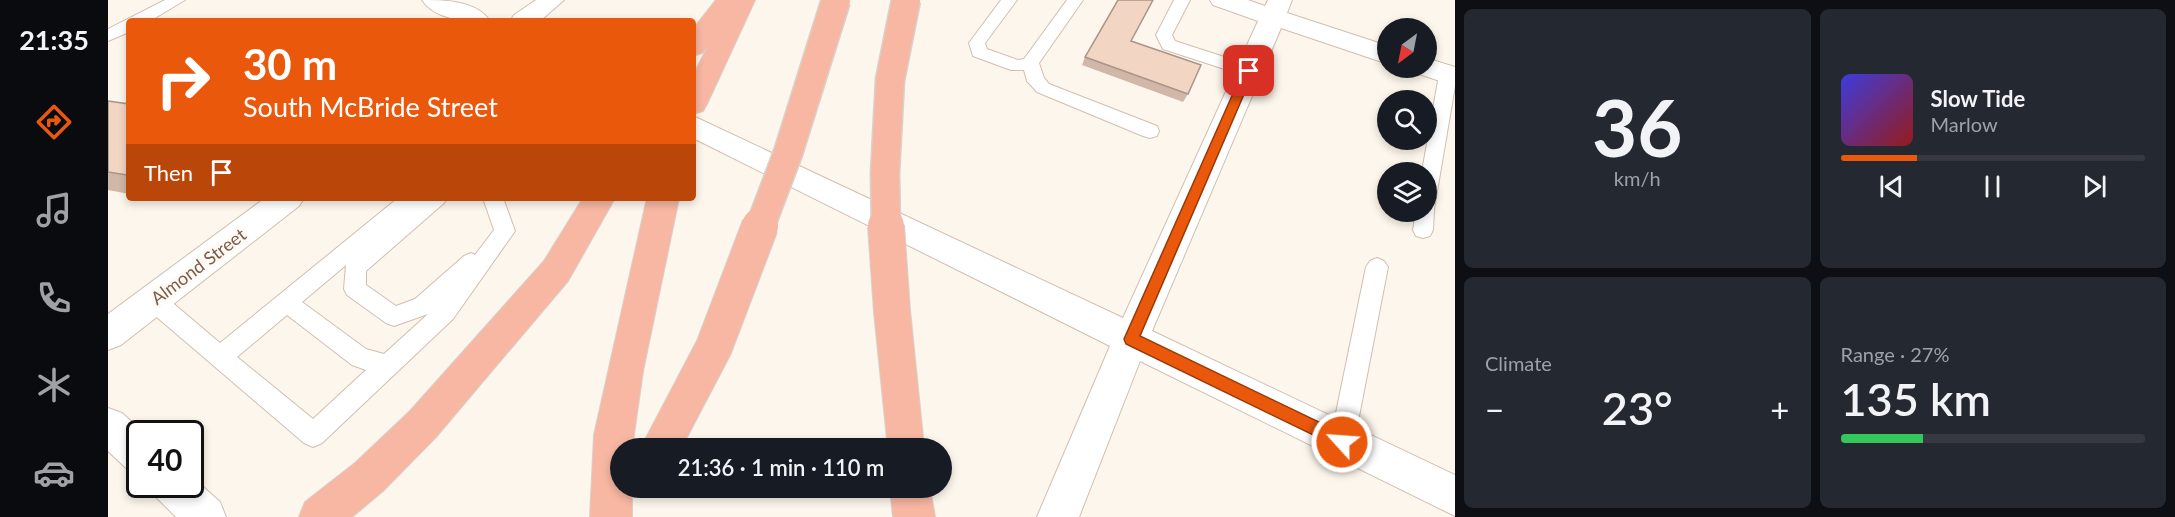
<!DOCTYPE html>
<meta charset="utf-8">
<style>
body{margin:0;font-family:Lato,sans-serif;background:#242831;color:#f1f3f6;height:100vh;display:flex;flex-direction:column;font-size:22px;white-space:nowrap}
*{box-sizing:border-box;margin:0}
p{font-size:20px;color:#9ea1a6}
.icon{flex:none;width:33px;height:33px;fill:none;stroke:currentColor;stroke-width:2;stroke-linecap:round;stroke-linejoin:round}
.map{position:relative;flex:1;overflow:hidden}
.drawer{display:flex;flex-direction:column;gap:9px;padding:9px;background:#0d0f14;width:720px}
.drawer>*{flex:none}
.top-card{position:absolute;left:18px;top:18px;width:570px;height:183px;border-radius:6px;box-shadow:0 3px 9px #0003;background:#ea580c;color:#fff;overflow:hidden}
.needle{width:39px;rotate:212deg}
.tools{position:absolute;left:1269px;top:18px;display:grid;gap:12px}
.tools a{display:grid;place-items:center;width:60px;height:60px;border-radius:50%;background:#171b24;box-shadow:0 3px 9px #0003;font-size:30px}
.speed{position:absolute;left:18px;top:420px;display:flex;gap:12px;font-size:30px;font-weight:700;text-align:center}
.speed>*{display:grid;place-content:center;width:78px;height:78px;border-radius:50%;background:#171b24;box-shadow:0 3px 9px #0003;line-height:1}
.speed .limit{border:3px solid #111;border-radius:9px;background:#fff;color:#111}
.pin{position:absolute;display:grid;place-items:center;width:51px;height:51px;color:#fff;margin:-26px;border-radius:12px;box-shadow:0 3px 9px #0006}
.me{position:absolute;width:66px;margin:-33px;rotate:296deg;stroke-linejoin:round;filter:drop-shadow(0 0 4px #0008)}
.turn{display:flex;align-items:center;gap:21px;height:126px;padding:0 18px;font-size:27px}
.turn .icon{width:78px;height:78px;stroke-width:2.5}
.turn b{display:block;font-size:42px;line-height:51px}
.then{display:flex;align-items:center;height:57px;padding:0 18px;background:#0003;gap:12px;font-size:22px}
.big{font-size:45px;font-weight:600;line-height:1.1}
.drawer .tile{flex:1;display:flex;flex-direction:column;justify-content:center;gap:9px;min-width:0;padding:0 21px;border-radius:9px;background:#242831}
.drawer .dial{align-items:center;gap:0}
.dial b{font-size:78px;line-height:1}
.song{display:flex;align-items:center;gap:18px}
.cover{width:72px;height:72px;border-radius:9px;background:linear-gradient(135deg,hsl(240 70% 55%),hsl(0 70% 35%))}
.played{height:6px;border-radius:3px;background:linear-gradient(90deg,#ea580c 25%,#363941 25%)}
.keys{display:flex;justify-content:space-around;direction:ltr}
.heat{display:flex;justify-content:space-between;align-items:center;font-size:33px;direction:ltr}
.charge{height:9px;border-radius:4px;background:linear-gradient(90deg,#34c759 27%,#363941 0)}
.drawer .tiles{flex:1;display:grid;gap:9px;grid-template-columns:repeat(2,1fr)}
.trip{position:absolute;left:502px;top:438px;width:342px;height:60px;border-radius:30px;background:#171b24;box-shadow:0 3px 9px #0003;font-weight:600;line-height:60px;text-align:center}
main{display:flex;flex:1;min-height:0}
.menu{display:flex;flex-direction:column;width:108px;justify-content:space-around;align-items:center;background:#090b0e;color:#9ea1a6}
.menu .icon{width:42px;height:42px}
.menu .current{color:#ea580c}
.menu b{font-size:27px;color:#f1f3f6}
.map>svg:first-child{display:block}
</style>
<main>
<nav class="menu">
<b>21:35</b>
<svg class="icon current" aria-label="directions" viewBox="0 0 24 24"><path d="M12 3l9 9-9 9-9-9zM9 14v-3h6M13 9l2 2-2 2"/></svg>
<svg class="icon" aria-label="music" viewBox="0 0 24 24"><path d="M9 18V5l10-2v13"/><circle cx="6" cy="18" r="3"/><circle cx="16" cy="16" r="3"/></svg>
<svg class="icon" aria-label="phone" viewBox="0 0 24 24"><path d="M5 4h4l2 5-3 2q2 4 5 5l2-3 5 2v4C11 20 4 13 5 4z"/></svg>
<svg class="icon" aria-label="climate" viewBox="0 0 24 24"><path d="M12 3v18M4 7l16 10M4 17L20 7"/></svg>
<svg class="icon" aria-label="car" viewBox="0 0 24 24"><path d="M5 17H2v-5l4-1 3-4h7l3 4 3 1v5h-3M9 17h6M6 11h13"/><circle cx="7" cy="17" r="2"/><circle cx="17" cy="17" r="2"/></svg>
</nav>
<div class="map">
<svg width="1347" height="517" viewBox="0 0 1347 517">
<rect width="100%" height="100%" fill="#fdf6ec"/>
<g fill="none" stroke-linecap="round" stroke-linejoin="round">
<g stroke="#d1beb0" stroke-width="2">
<g id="service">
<polygon points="57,0 77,0 42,21 21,21 21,32 0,41 0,29"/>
<polygon points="893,0 909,0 877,43 879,49 910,60 916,59 959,0 975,0 931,63 936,78 941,84 1049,126 1051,131 1049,136 1042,138 1035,136 929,92 919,81 916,70 903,70 865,56 861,43"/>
<polygon points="1066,0 1082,0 1064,35 1067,41 1147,67 1150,71 1147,75 1135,75 1055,49 1048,35"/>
<polygon points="1340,69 1347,72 1347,86 1326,209 1325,230 1322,236 1315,238 1308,236 1305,230 1308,212 1318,212 1318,172 1314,172 1331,75 1334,71"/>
<path d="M290,198H314L313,201L316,198H339L336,203L258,271V285L288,306L307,299L356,256L363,253L367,255L386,230L375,198H395L407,231L345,319L214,443L205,447L196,443L37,307L34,300L37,293L45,291L53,293L112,343ZM238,265L236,289L239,295L278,323L286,326L320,314L276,354L258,349L194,302ZM179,315L244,365L258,370L205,419L129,357Z"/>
<polygon points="1269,258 1276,261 1280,267 1246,442 1243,450 1234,454 1225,450 1222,442 1258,267 1262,261"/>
</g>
</g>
<g stroke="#d1beb0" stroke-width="2">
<path id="minor" d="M314,0C335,0 368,0 382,21C359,21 328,21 314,0Z"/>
</g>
<g stroke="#d1beb0" stroke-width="2">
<g id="tertiary">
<polygon points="428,0 456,0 432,21 402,21 406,15"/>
<polygon points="1102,0 1140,0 1157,6 1160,0 1184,0 1179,13 1280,46 1280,64 1173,28 1044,331 1347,475 1347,516 1032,361 971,517 929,517 1002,346 585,138 585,116 1015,318 1150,21 1105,5"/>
<polygon points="1318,58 1347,67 1347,86 1308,73 1305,68 1318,68"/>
<polygon points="157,198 196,198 191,206 13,345 0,350 0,314"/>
<polygon points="0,408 14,413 37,434 32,434 32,474 18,468 0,451"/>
<polygon points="82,475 112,502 118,517 68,517 49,498 43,484 82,484"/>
</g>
</g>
<g stroke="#dad1cd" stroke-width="2">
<g id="motorway">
<polygon points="608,0 647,0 599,104 595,111 585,114 585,76 600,46 594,53 585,56 585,29"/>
<polygon points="475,198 507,198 460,281 328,437 275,491 244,517 191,517 197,502 247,463 302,411 436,261"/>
<polygon points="539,198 571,198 535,371 524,448 513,448 513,488 524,488 524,517 482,517 486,435"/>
<polygon points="782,488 822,488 827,517 785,517"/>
</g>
</g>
<use href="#service" fill="#fff" fill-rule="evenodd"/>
<use href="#minor" fill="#fff" fill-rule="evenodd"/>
<use href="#tertiary" fill="#fff" fill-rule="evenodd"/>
<use href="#motorway" fill="#f7b7a3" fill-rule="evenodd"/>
<g stroke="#dad1cd" stroke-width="31" stroke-linecap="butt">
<g id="motorway-bridge-far1">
<polyline points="652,227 680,153 728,0"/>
<polyline points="778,227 777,173 782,80 798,0"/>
</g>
</g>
<g stroke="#dad1cd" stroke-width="38" stroke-linecap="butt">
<g id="motorway-bridge">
<polyline points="778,226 784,311 798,448"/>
<polyline points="553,448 606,347 652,226"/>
</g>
</g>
<use href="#motorway-bridge-far1" stroke="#f7b7a3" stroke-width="28"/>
<use href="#motorway-bridge" stroke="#f7b7a3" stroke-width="36"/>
</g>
<g fill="#d1b7a8">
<polygon points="1042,6 1023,41 1080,94 1075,102 974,65 977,57"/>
<polygon points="0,101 21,104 21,194 0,190"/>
</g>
<g fill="#f3d5c3" stroke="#aa9588" stroke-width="1.5">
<polygon points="1010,0 1045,0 1023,41 1093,65 1080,94 977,57"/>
<polygon points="0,101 21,104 21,174 19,175 0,172"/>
</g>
<polygon fill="#ea580c" stroke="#983908" stroke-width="1.5" points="1141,67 1146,71 1032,336 1240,436 1242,442 1240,447 1234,449 1018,344 1016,339 1135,71"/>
<g text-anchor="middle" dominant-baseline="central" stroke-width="6" stroke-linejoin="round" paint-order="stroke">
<g font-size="18" fill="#7a5c4d" stroke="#fffaf3">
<text transform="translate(90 266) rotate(-37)">Almond Street</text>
</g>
</g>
</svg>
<div class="tools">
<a><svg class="needle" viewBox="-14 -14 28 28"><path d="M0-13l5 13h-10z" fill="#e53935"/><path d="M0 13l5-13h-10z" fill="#9ea1a6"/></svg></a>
<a><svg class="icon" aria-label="search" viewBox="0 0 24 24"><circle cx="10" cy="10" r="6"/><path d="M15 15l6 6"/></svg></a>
<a><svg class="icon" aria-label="layers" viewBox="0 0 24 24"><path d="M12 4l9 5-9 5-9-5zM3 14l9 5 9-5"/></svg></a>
</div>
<div class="speed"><div class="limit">40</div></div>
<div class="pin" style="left:1141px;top:71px;background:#d93025"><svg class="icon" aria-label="arrive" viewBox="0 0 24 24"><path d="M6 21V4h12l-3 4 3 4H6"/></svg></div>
<svg class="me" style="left:1234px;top:442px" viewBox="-20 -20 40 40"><circle r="17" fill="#ea580c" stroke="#fff" stroke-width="3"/><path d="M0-11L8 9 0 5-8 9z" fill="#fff"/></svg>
<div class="trip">21:36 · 1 min · 110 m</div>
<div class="top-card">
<div class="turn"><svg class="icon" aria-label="right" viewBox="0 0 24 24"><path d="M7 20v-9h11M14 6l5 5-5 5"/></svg><div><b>30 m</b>South McBride Street</div></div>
<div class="then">Then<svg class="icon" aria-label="arrive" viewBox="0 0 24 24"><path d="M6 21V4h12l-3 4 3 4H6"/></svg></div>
</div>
</div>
<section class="drawer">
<div class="tiles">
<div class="tile dial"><b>36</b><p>km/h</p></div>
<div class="tile">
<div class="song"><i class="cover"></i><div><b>Slow Tide</b><p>Marlow</p></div></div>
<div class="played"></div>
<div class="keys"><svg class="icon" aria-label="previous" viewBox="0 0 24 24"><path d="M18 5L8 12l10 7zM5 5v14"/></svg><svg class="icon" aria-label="pause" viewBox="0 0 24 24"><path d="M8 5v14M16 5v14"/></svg><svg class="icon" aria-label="next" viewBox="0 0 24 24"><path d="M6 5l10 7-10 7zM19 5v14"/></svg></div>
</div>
<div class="tile"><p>Climate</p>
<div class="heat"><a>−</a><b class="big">23°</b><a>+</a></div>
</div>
<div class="tile"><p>Range · 27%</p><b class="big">135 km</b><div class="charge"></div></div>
</div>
</section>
</main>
